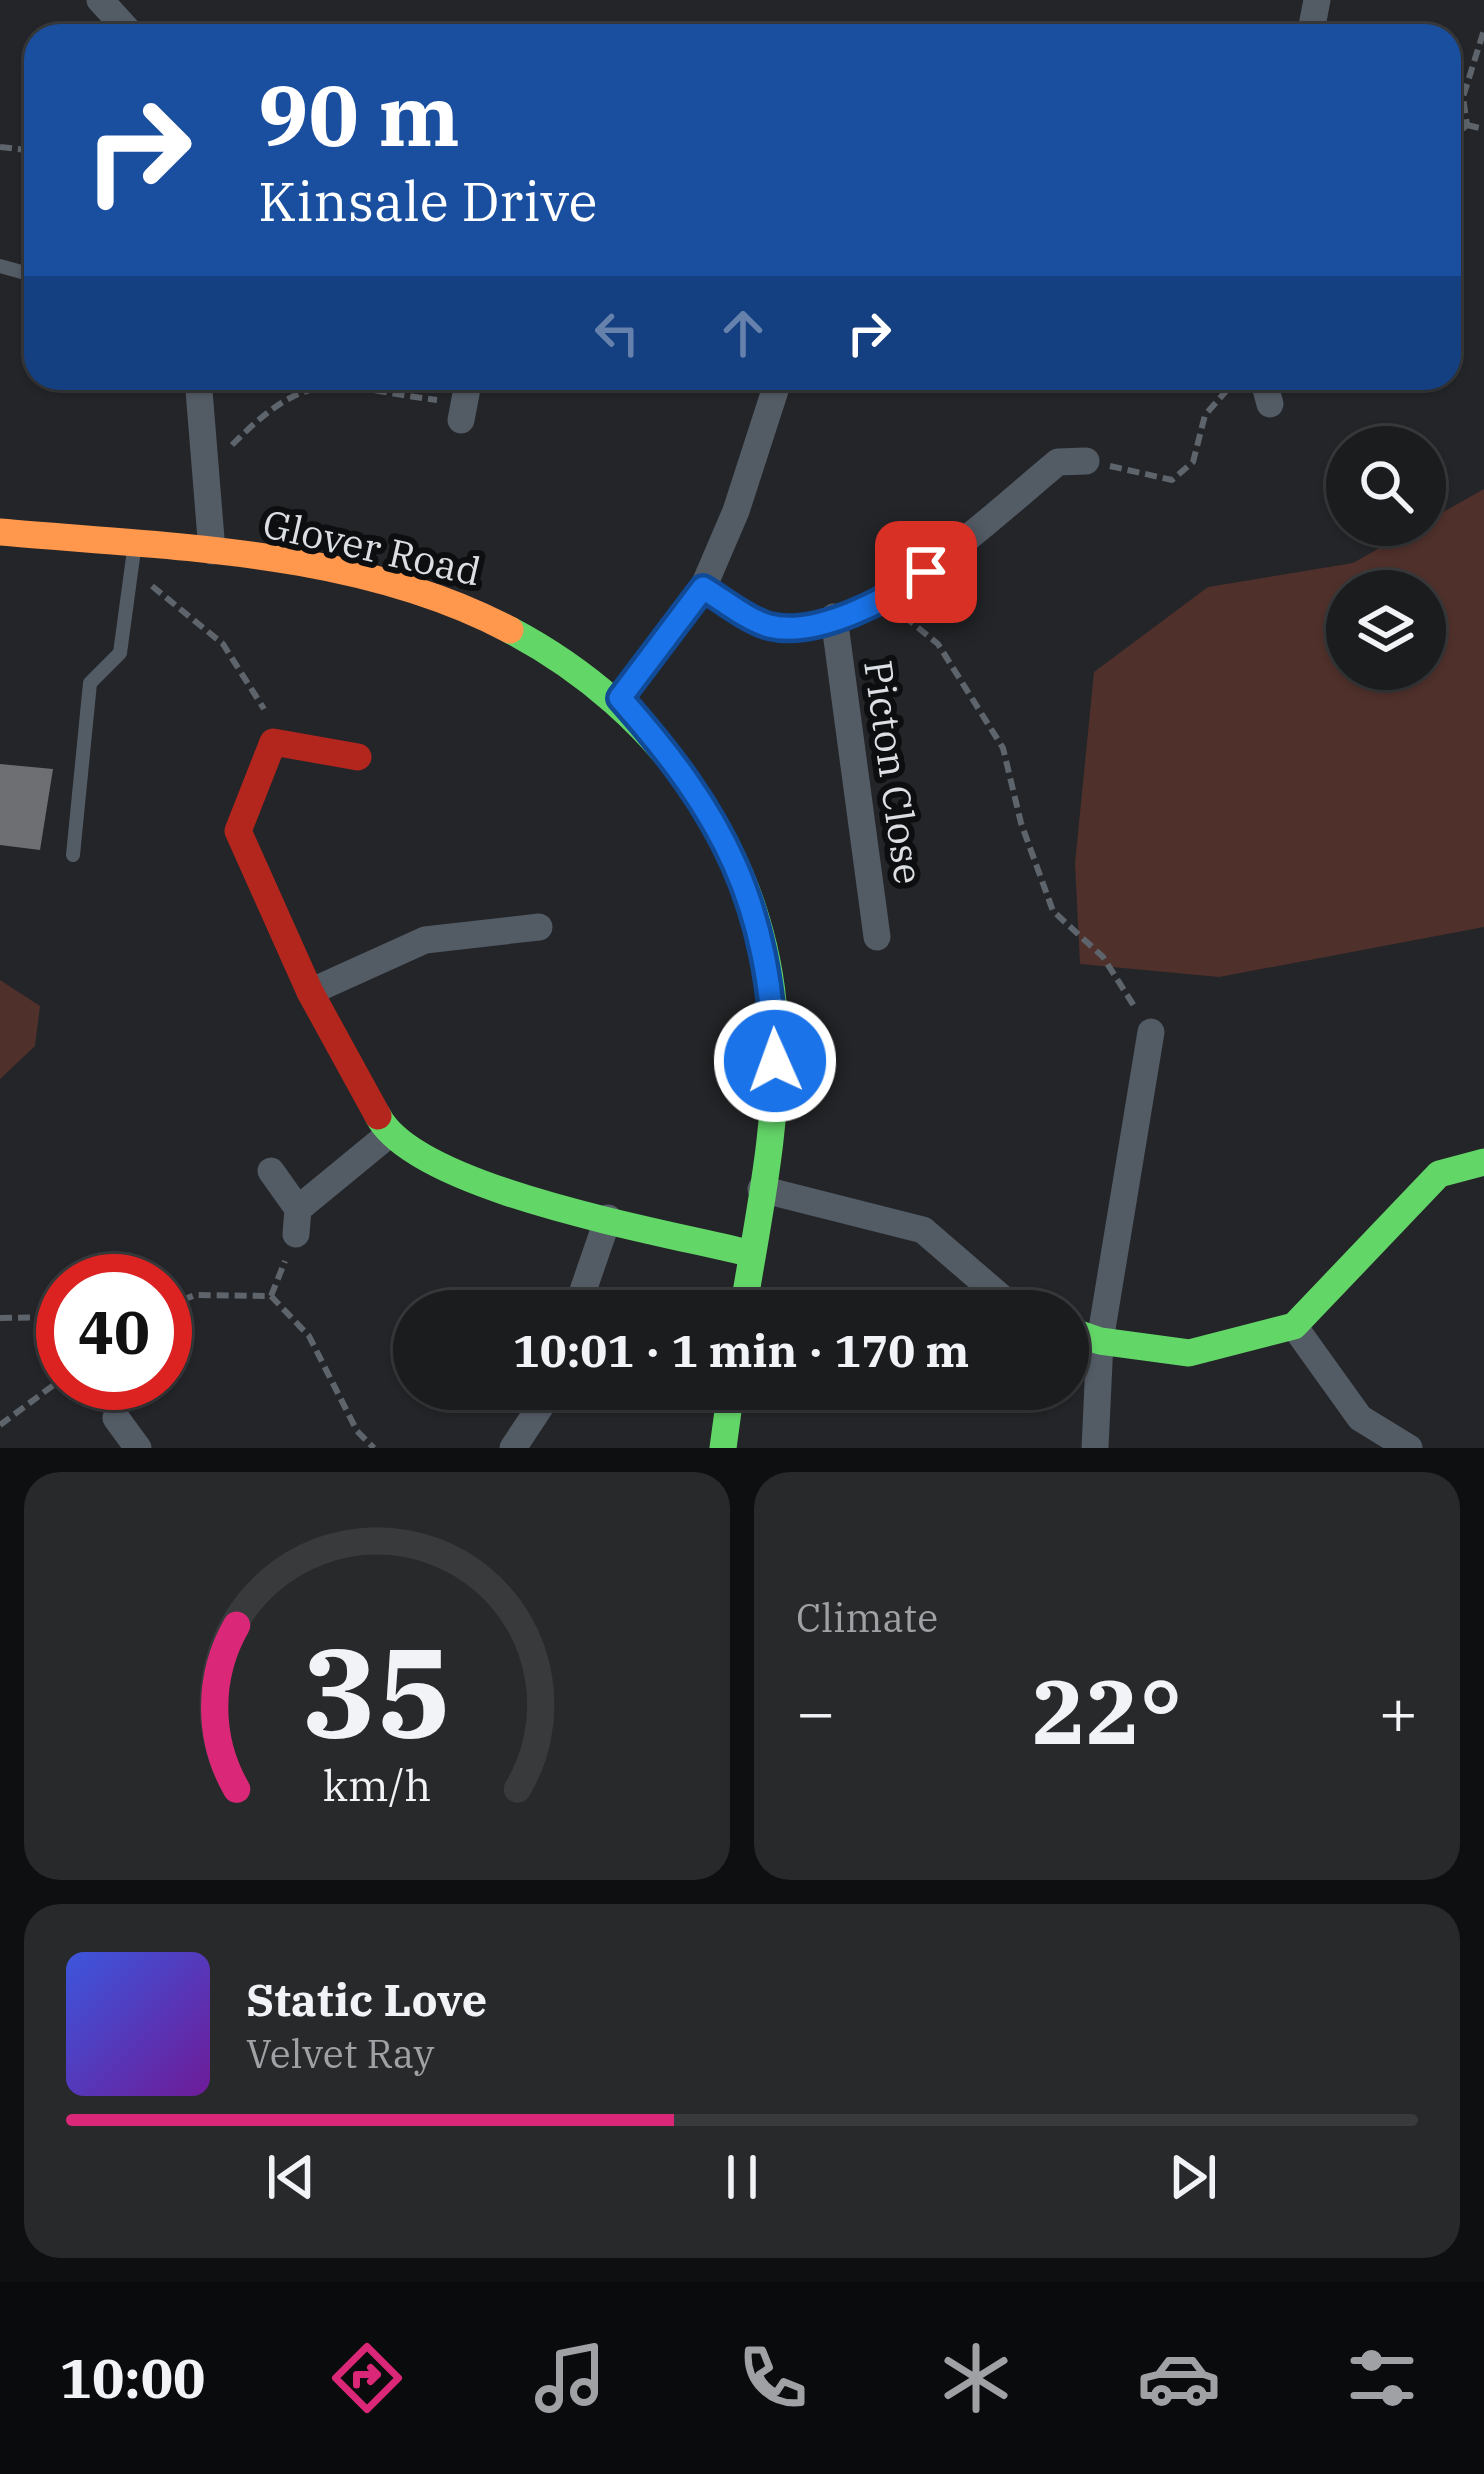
<!DOCTYPE html>
<meta charset="utf-8">
<style>
body{margin:0;font-family:"IBM Plex Serif",serif;background:#27292b;color:#f1f3f6;height:100vh;display:flex;flex-direction:column;font-size:45px;white-space:nowrap}
*{box-sizing:border-box;margin:0}
p{font-size:39px;color:#9fa1a4}
.icon{flex:none;width:66px;height:66px;fill:none;stroke:currentColor;stroke-width:2;stroke-linecap:round;stroke-linejoin:round}
.map{position:relative;height:1448px;overflow:hidden}
.panel{display:flex;flex-direction:column;gap:24px;padding:24px;background:#0e0f10;flex:1}
.panel>*{flex:none}
.hud{position:absolute;left:24px;top:24px;width:1437px;height:366px;border-radius:36px;box-shadow:0 3px 9px #0004,0 0 0 3px #383a3c;background:#1a4fa0;color:#fff;overflow:hidden}
.tools{position:absolute;left:1326px;top:426px;display:grid;gap:24px}
.tools a{display:grid;place-items:center;width:120px;height:120px;border-radius:50%;background:#1a1c1e;box-shadow:0 3px 9px #0004,0 0 0 3px #383a3c;font-size:60px}
.speed{position:absolute;left:36px;top:1254px;display:flex;gap:24px;font-size:60px;font-weight:700;text-align:center}
.speed>*{display:grid;place-content:center;width:156px;height:156px;border-radius:50%;background:#1a1c1e;box-shadow:0 3px 9px #0004,0 0 0 3px #383a3c;line-height:1}
.speed .limit{border:18px solid #d22;background:#fff;color:#111}
.pin{position:absolute;display:grid;place-items:center;width:102px;height:102px;color:#fff;margin:-51px;border-radius:24px;box-shadow:0 6px 18px #0006}
.me{position:absolute;width:132px;margin:-66px;rotate:358deg;stroke-linejoin:round;filter:drop-shadow(0 0 9px #0008)}
.turn{display:flex;align-items:center;gap:42px;height:252px;padding:0 36px;font-size:54px}
.turn .icon{width:156px;height:156px;stroke-width:2.5}
.turn b{display:block;font-size:84px;line-height:102px}
.lanes{display:flex;align-items:center;height:114px;padding:0 36px;background:#0003;justify-content:center;gap:60px;direction:ltr}
.lanes .off{opacity:.35}
.big{font-size:90px;font-weight:700;line-height:1.1}
.panel .tile{flex:1;display:flex;flex-direction:column;justify-content:center;gap:18px;min-width:0;padding:0 42px;border-radius:36px;background:#27292b}
.panel .dial{align-items:center;gap:0}
.dial svg{height:312px;overflow:visible;fill:none;stroke:#383a3c;stroke-width:7;stroke-linecap:round;text-anchor:middle}
.dial text{fill:#f1f3f6;stroke:none}
.song{display:flex;align-items:center;gap:36px}
.cover{width:144px;height:144px;border-radius:18px;background:linear-gradient(135deg,hsl(230 70% 55%),hsl(280 70% 35%))}
.played{height:12px;border-radius:6px;background:linear-gradient(90deg,#db2777 45%,#383a3c 45%)}
.keys{display:flex;justify-content:space-around;direction:ltr}
.heat{display:flex;justify-content:space-between;align-items:center;font-size:66px;direction:ltr}
.panel .tiles{flex:1;display:grid;gap:24px;grid-template-columns:1fr 1fr}
.tile:last-child{grid-column:span 2}
.trip{position:absolute;left:393px;top:1290px;width:696px;height:120px;border-radius:60px;background:#1a1c1e;box-shadow:0 3px 9px #0004,0 0 0 3px #383a3c;font-weight:700;line-height:120px;text-align:center}
.tab-bar{display:flex;height:192px;justify-content:space-around;align-items:center;background:#0a0b0c;color:#9fa1a4}
.tab-bar .icon{width:84px;height:84px}
.tab-bar .current{color:#db2777}
.tab-bar b{font-size:54px;color:#f1f3f6}
.map>svg:first-child{display:block}
</style>
<div class="map">
<svg width="1484" height="1448" viewBox="0 0 1484 1448">
<rect width="100%" height="100%" fill="#232528"/>
<g fill="#4f302b" fill-rule="evenodd">
<path d="M1484,489V927L1219,977L1080,964L1075,863L1094,672L1208,587L1353,563ZM1347,591H1425V669H1347Z"/>
<polygon points="0,980 40,1006 35,1046 0,1079"/>
</g>
<polygon fill="#6d6f72" points="0,764 53,769 40,850 0,845"/>
<g fill="none" stroke-linecap="round" stroke-linejoin="round">
<g stroke="#5e646b" stroke-width="6" stroke-dasharray="12 6" stroke-linecap="butt">
<polyline points="1467,125 1484,129"/>
<polyline points="1449,141 1467,125 1463,97 1484,30"/>
<polyline points="0,147 36,151"/>
<polyline points="1449,322 1463,315"/>
<path d="M232,445C313,363 334,387 437,400"/>
<polyline points="1110,466 1172,480 1193,462 1205,415 1235,381"/>
<polyline points="152,586 223,644 264,709"/>
<polyline points="904,616 938,644 1003,748 1021,823 1053,911 1103,957 1136,1009"/>
<polyline points="271,1296 285,1261"/>
<polyline points="165,1307 195,1295 271,1296 309,1336 357,1431 374,1448"/>
<polyline points="0,1318 63,1317"/>
<polyline points="0,1425 63,1378"/>
</g>
<g stroke="#535b65" stroke-width="14">
<polyline points="0,266 36,276"/>
<polyline points="73,855 90,683 120,653 134,550"/>
</g>
<g stroke="#535b65" stroke-width="27">
<polyline points="100,0 133,36"/>
<polyline points="1310,36 1317,0"/>
<polyline points="198,378 212,551"/>
<polyline points="1263,378 1270,404"/>
<polyline points="461,420 469,378"/>
<path d="M703,588C722,599 746,619 767,625C855,651 995,513 1058,462L1086,461"/>
<polyline points="834,617 877,937"/>
<polyline points="620,698 703,588 736,511 779,378"/>
<polyline points="310,992 425,940 539,927"/>
<polyline points="271,1171 298,1209 296,1234"/>
<polyline points="761,1189 923,1230 1017,1311"/>
<polyline points="298,1209 388,1135"/>
<polyline points="576,1311 608,1218"/>
<polyline points="1294,1326 1360,1418 1409,1448"/>
<polyline points="116,1418 138,1448"/>
<polyline points="513,1448 552,1389"/>
<polyline points="1095,1448 1100,1341 1151,1032"/>
</g>
<g stroke="#63d668" stroke-width="27">
<path d="M510,630C660,709 768,856 775,1029C779,1124 758,1218 743,1311"/>
<path d="M378,1116C418,1191 666,1232 752,1254"/>
<polyline points="1068,1330 1100,1341 1189,1353 1294,1326 1439,1174 1484,1162"/>
<polyline points="723,1448 731,1389"/>
</g>
<path stroke="#ff974d" stroke-width="27" d="M0,532C169,547 357,549 510,630"/>
<polyline stroke="#b3261e" stroke-width="27" points="358,757 273,742 238,831 310,992 378,1116"/>
</g>
<g fill="none" stroke-linecap="round" stroke-linejoin="round">
<g stroke="#114b97" stroke-width="30">
<path id="route" d="M775,1061C769,902 724,815 620,698L703,588C722,599 747,620 769,626C817,638 889,599 926,572"/>
</g>
<use href="#route" stroke="#1a73e8" stroke-width="21"/>
</g>
<g text-anchor="middle" dominant-baseline="central" stroke-width="12" stroke-linejoin="round" paint-order="stroke">
<g font-size="39" fill="#dbdee2" stroke="#0c0e10">
<text transform="translate(372 547) rotate(13)">Glover Road</text>
<text transform="translate(894 772) rotate(82)">Picton Close</text>
</g>
</g>
</svg>
<div class="tools">
<a><svg class="icon" aria-label="search" viewBox="0 0 24 24"><circle cx="10" cy="10" r="6"/><path d="M15 15l6 6"/></svg></a>
<a><svg class="icon" aria-label="layers" viewBox="0 0 24 24"><path d="M12 4l9 5-9 5-9-5zM3 14l9 5 9-5"/></svg></a>
</div>
<div class="speed"><div class="limit">40</div></div>
<div class="pin" style="left:926px;top:572px;background:#d93025"><svg class="icon" aria-label="arrive" viewBox="0 0 24 24"><path d="M6 21V4h12l-3 4 3 4H6"/></svg></div>
<svg class="me" style="left:775px;top:1061px" viewBox="-20 -20 40 40"><circle r="17" fill="#1a73e8" stroke="#fff" stroke-width="3"/><path d="M0-11L8 9 0 5-8 9z" fill="#fff"/></svg>
<div class="trip">10:01 · 1 min · 170 m</div>
<div class="hud">
<div class="turn"><svg class="icon" aria-label="right" viewBox="0 0 24 24"><path d="M7 20v-9h11M14 6l5 5-5 5"/></svg><div><b>90 m</b>Kinsale Drive</div></div>
<div class="lanes"><svg class="icon off" aria-label="left" viewBox="0 0 24 24"><path d="M17 20v-9H6M10 6l-5 5 5 5"/></svg><svg class="icon off" aria-label="ahead" viewBox="0 0 24 24"><path d="M12 20V5M6 11l6-6 6 6"/></svg><svg class="icon" aria-label="right" viewBox="0 0 24 24"><path d="M7 20v-9h11M14 6l5 5-5 5"/></svg></div>
</div>
</div>
<section class="panel">
<div class="tiles">
<div class="tile dial"><svg viewBox="0 0 100 80">
<path d="M14 69A42 42 0 1 1 86 69"/>
<path d="M14 69A42 42 0 0 1 14 27" stroke="#db2777"/>
<text x="50" y="56" font-size="32" font-weight="700">35</text>
<text x="50" y="72" font-size="11">km/h</text>
</svg></div>
<div class="tile"><p>Climate</p>
<div class="heat"><a>−</a><b class="big">22°</b><a>+</a></div>
</div>
<div class="tile">
<div class="song"><i class="cover"></i><div><b>Static Love</b><p>Velvet Ray</p></div></div>
<div class="played"></div>
<div class="keys"><svg class="icon" aria-label="previous" viewBox="0 0 24 24"><path d="M18 5L8 12l10 7zM5 5v14"/></svg><svg class="icon" aria-label="pause" viewBox="0 0 24 24"><path d="M8 5v14M16 5v14"/></svg><svg class="icon" aria-label="next" viewBox="0 0 24 24"><path d="M6 5l10 7-10 7zM19 5v14"/></svg></div>
</div>
</div>
</section>
<nav class="tab-bar">
<b>10:00</b>
<svg class="icon current" aria-label="directions" viewBox="0 0 24 24"><path d="M12 3l9 9-9 9-9-9zM9 14v-3h6M13 9l2 2-2 2"/></svg>
<svg class="icon" aria-label="music" viewBox="0 0 24 24"><path d="M9 18V5l10-2v13"/><circle cx="6" cy="18" r="3"/><circle cx="16" cy="16" r="3"/></svg>
<svg class="icon" aria-label="phone" viewBox="0 0 24 24"><path d="M5 4h4l2 5-3 2q2 4 5 5l2-3 5 2v4C11 20 4 13 5 4z"/></svg>
<svg class="icon" aria-label="climate" viewBox="0 0 24 24"><path d="M12 3v18M4 7l16 10M4 17L20 7"/></svg>
<svg class="icon" aria-label="car" viewBox="0 0 24 24"><path d="M5 17H2v-5l4-1 3-4h7l3 4 3 1v5h-3M9 17h6M6 11h13"/><circle cx="7" cy="17" r="2"/><circle cx="17" cy="17" r="2"/></svg>
<svg class="icon" aria-label="filters" viewBox="0 0 24 24"><path d="M4 7h16M4 17h16"/><circle cx="9" cy="7" r="2"/><circle cx="15" cy="17" r="2"/></svg>
</nav>
